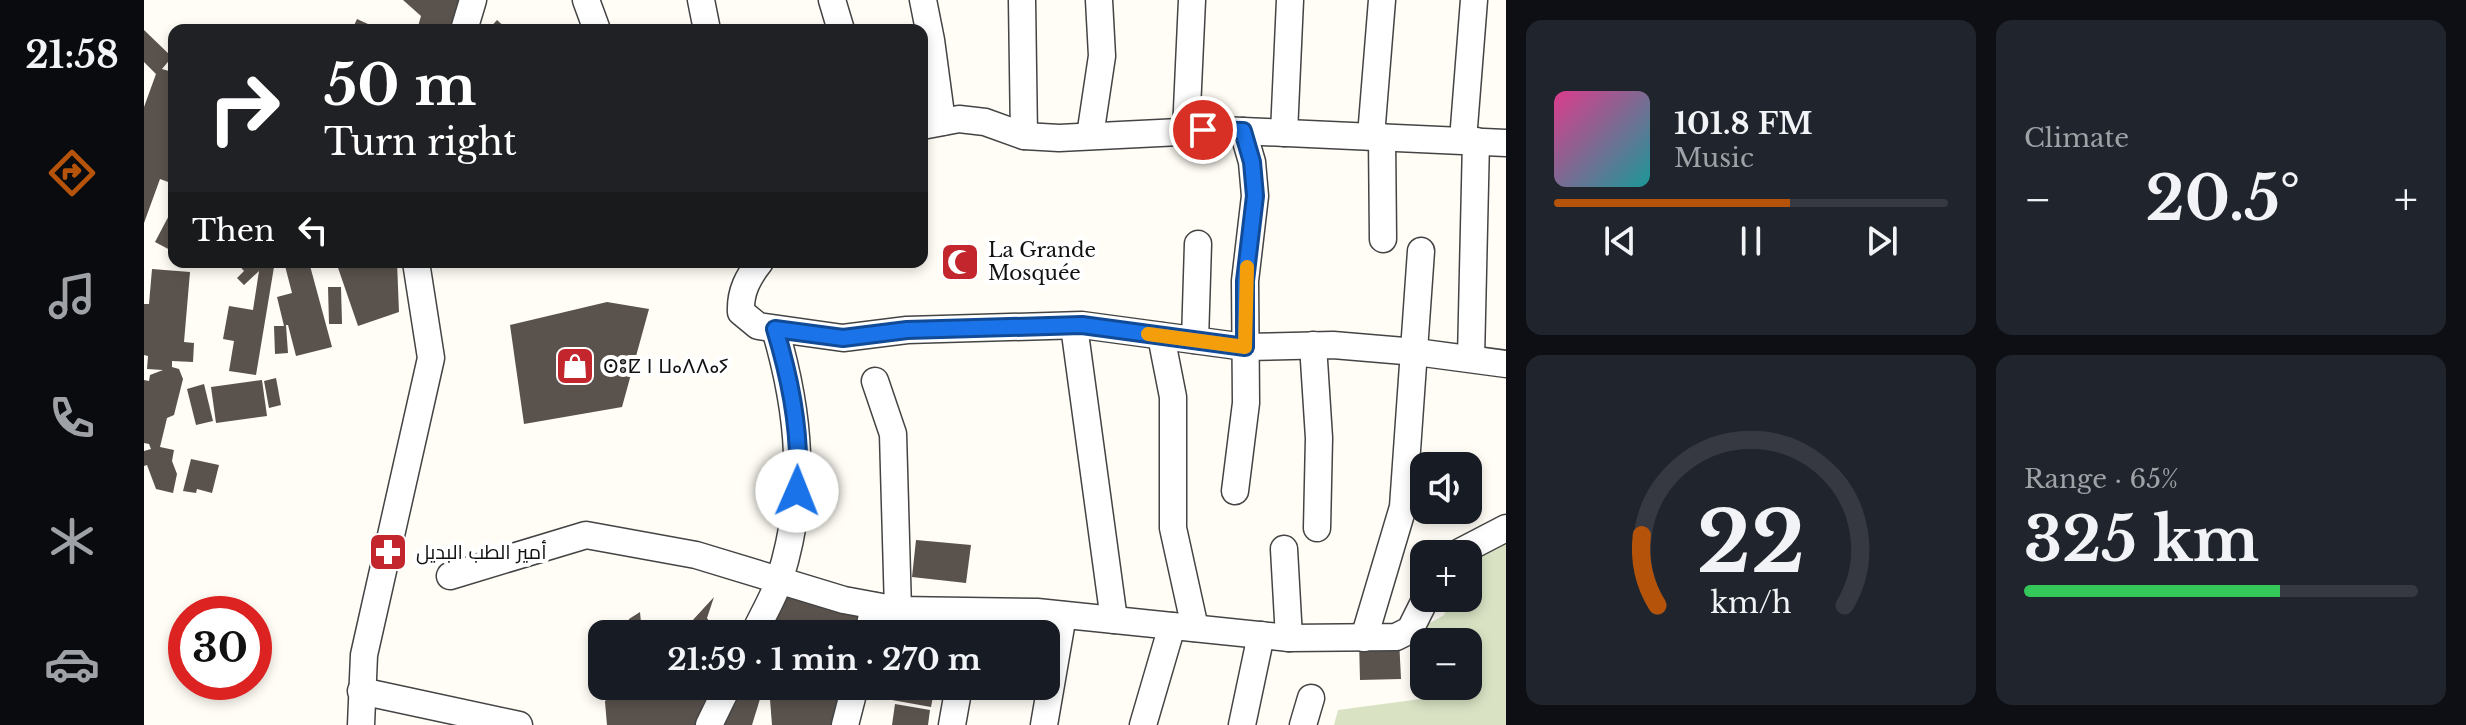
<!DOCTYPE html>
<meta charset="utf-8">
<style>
body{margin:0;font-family:"Libre Baskerville",Cairo,"Noto Sans Tifinagh",serif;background:#20242c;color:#f1f3f6;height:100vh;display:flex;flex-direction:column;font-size:30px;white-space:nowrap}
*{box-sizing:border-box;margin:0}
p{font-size:26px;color:#9ea1a6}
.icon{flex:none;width:44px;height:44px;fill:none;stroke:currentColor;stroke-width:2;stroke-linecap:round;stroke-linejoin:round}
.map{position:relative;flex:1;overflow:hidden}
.sheet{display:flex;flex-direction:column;gap:20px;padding:20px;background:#0d0f14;width:960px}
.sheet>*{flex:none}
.guide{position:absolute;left:24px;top:24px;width:760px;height:244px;border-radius:16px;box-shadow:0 4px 12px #0003;background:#202124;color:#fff;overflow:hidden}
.fabs{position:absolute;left:1266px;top:452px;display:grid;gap:16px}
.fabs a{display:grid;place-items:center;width:72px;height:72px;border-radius:16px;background:#171b24;box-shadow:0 4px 12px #0003;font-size:40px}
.speed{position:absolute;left:24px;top:596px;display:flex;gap:16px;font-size:40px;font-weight:700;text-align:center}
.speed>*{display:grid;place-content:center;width:104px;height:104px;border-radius:50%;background:#171b24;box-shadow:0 4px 12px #0003;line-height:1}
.speed .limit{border:12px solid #d22;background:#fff;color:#111}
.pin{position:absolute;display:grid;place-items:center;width:68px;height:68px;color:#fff;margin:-34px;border:4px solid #fff;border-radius:50%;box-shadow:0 2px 8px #0007}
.me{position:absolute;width:88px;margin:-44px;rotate:1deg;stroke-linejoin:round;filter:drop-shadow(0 0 6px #0008)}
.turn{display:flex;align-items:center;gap:28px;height:168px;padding:0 24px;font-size:36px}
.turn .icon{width:104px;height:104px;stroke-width:2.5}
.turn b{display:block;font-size:56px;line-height:68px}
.then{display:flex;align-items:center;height:76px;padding:0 24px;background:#0003;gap:16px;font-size:30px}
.big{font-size:60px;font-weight:700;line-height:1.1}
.sheet .tile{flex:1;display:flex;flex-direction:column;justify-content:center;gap:12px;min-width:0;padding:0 28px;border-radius:16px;background:#20242c}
.sheet .dial{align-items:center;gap:0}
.dial svg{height:208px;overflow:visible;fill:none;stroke:#363941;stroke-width:7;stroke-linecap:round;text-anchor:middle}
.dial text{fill:#f1f3f6;stroke:none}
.song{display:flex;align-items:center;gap:24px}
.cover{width:96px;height:96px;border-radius:12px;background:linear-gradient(135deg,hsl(330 70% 55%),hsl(180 70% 35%))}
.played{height:8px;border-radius:4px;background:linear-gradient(90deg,#b45309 60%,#363941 60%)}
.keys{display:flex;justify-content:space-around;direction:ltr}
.heat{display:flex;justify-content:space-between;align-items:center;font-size:44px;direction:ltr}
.charge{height:12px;border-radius:6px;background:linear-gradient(90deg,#34c759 65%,#363941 0)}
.sheet .tiles{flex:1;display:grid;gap:20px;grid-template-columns:repeat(2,1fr)}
.trip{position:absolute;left:444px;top:620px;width:472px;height:80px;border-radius:16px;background:#171b24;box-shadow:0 4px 12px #0003;font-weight:700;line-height:80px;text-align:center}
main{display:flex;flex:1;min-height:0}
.tab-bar{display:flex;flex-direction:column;width:144px;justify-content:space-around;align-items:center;background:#090b0e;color:#9ea1a6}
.tab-bar .icon{width:56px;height:56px}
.tab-bar .active{color:#b45309}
.tab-bar b{font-size:36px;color:#f1f3f6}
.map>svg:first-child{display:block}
</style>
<main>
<nav class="tab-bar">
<b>21:58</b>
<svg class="icon active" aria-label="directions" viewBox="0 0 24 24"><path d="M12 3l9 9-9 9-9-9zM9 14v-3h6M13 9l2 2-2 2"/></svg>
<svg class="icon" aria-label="music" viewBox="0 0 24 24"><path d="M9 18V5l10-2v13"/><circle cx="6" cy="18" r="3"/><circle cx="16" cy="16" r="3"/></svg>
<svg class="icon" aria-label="phone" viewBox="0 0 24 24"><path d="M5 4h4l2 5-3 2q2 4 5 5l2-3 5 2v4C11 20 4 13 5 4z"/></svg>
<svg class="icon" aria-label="climate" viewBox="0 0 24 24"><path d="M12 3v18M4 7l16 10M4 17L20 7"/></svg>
<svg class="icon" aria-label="car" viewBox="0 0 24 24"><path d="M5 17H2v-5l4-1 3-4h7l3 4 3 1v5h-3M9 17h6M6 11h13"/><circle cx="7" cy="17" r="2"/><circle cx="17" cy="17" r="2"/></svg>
</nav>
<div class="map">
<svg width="1362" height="725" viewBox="0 0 1362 725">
<rect width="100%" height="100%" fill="#fffdf5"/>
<polygon fill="#d9e3c4" points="1362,537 1362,725 1190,725 1194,710 1284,698 1281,686 1324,686 1324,642 1280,642 1280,683 1265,635 1300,615 1308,598 1324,598 1324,567 1333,549"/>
<g fill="#5a524d">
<polygon points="259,0 322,0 312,30 273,30 277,16"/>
<polygon points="213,19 237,30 208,30"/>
<polygon points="353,20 364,30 344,30"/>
<polygon points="0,30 28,57 18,69 25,71 30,59 30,195 24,193 27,183 16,179 0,223 0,107 12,74 0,62"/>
<polygon points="30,206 30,252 11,242"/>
<polygon points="92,262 112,262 116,266 130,267 112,375 85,371 90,341 79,339 85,306 109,310 115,271 100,285 93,278 100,271"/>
<polygon points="140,262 165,262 188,347 152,356 144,325 142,325 144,353 131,354 130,326 140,326 133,297 148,293"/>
<polygon points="192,262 253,262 255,312 214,326"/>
<polygon points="8,269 46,272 40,342 50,343 49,362 28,361 28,367 35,369 39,379 30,415 23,418 16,447 30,450 28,461 33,474 29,493 12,489 3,465 0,466 0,451 7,449 5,444 0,443 0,380 5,381 6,375 19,370 3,369 4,356 0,355 0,304 5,304"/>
<polygon points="184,287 197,287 198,324 185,324"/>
<polygon points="463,302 505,309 478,407 380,424 366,325"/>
<polygon points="132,378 137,405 125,408 120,381"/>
<polygon points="118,380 123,416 72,423 67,387"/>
<polygon points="60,384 69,421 52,425 43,389"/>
<polygon points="47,459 75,465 68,493 53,489 52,493 39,491"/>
<polygon points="772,540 827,545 822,583 768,577"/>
<polygon points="633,585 725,611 718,634 686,625 677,634 619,634"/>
<polygon points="570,597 563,618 573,634 536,634"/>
<polygon points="496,612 498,634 481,634 485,619"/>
<polygon points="760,619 802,625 801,634 758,634"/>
<polygon points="1255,639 1257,679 1216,680 1215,640"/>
<polygon points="466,686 620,686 608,725 463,725 461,702"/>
<polygon points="625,686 707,686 696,725 628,725"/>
<polygon points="750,686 791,686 787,707 748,700"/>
<polygon points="751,704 786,710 784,725 748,725"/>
</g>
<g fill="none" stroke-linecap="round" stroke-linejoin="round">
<g stroke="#444" stroke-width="29">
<g id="street">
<polyline points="442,0 453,30"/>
<polyline points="557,0 563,30"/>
<polyline points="688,0 697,30"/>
<polyline points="779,0 787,40 798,122"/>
<polyline points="878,0 880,136"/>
<polyline points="320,30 329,0"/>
<polyline points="778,126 815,119 841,122 880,136 915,138 1076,130 1362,143"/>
<polyline points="1042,131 1048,0"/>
<polyline points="1140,133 1146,0"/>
<polyline points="946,136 958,56 955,0"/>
<polyline points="1227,136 1238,0"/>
<polyline points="1238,137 1239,239"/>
<polyline points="1319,140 1330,0"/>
<path d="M616,262C604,277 596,292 597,312L614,326L699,338L763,330L938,325L1101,347L1189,345L1272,352L1362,364"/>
<polyline points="930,326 970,620"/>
<polyline points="1017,336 1029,397 1029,528 1051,628"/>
<polyline points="1051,340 1054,244"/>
<polyline points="1169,345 1175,438 1173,528"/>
<polyline points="1327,358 1332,141"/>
<polyline points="731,381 749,434 754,610"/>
<polyline points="1091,491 1102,403 1101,281 1111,196 1108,162 1099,131"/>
<polyline points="1140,549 1145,638"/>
<polyline points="1312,554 1362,528"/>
<polyline points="306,576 442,535 552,555 700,600 754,610 893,612 1145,638 1252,637 1266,630 1282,598"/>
<path d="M610,634C618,616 630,597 636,578C663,493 656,414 631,329"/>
<polyline points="724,634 730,606"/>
<polyline points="1220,638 1259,507 1277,251"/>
<polyline points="217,691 375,725"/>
<polyline points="217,725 220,655 287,358 272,262"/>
<polyline points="565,725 584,686"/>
<polyline points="701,725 711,686"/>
<polyline points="808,725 815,686"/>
<polyline points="900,725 919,615"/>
<polyline points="999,725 1028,626"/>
<polyline points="1098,725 1117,635"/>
<polyline points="1159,725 1167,698"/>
</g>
</g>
<use href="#street" stroke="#fff" stroke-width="26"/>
</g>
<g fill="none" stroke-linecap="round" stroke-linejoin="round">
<g stroke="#114b97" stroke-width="20">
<path id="route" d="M653,491C658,436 647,381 631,329L699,338L763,330L938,325L1101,347V281L1111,196L1108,162L1099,131L1059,130"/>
</g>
<use href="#route" stroke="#1a73e8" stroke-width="14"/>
<polyline stroke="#f59e0b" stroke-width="14" points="1004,334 1101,347 1103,267"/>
</g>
<defs>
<g id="mosque-square" transform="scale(2)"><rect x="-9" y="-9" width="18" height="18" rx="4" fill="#c4262e" stroke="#fff"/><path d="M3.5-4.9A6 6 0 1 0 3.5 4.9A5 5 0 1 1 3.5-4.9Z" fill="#fff"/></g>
<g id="shop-square" transform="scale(2)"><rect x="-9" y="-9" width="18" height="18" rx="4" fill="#c4262e" stroke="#fff"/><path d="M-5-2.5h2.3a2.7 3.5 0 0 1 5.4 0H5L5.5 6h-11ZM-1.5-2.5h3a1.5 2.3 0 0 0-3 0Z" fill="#fff"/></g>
<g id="pharmacy-square" transform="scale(2)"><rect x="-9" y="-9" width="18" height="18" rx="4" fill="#c4262e" stroke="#fff"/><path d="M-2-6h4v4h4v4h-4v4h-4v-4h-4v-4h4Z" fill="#fff"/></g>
</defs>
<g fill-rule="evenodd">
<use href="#mosque-square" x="816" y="262"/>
<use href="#shop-square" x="431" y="366"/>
<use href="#pharmacy-square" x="244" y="552"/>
</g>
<g text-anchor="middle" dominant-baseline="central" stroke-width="8" stroke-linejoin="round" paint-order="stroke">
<g font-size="20" fill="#111" stroke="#fff" text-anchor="start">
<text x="844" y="250">La Grande<tspan x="844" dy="23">Mosquée</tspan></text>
<text x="459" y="366">ⵙⵓⵇ ⵏ ⵡⴰⴷⴷⴰⵢ</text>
<text x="272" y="552">أمير الطب البديل</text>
</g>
</g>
</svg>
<div class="fabs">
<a><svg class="icon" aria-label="sound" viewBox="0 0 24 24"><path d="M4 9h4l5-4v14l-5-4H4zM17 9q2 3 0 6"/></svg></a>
<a>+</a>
<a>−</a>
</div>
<div class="speed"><div class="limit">30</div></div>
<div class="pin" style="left:1059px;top:130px;background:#d93025"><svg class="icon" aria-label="arrive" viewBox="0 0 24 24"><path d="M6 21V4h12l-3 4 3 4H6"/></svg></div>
<svg class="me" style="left:653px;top:491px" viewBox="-20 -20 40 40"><circle r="19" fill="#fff"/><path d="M0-13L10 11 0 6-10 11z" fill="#1a73e8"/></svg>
<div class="trip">21:59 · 1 min · 270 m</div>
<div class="guide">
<div class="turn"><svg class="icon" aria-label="right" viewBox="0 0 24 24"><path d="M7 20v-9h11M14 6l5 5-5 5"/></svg><div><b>50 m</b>Turn right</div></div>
<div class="then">Then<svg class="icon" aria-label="left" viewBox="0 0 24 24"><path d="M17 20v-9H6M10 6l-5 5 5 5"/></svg></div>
</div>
</div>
<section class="sheet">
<div class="tiles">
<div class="tile">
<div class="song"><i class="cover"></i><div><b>101.8 FM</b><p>Music</p></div></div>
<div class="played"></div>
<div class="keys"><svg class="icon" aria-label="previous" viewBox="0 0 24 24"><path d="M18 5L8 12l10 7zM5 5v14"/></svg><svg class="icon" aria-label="pause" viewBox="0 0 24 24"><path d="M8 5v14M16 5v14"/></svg><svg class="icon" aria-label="next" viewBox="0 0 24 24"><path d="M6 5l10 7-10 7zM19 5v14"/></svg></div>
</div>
<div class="tile"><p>Climate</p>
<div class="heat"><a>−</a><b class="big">20.5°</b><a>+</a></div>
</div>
<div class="tile dial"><svg viewBox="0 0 100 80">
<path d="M14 69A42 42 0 1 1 86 69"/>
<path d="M14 69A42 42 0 0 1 8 42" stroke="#b45309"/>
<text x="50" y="56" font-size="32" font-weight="700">22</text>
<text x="50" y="72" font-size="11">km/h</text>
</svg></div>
<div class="tile"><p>Range · 65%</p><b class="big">325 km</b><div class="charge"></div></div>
</div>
</section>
</main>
